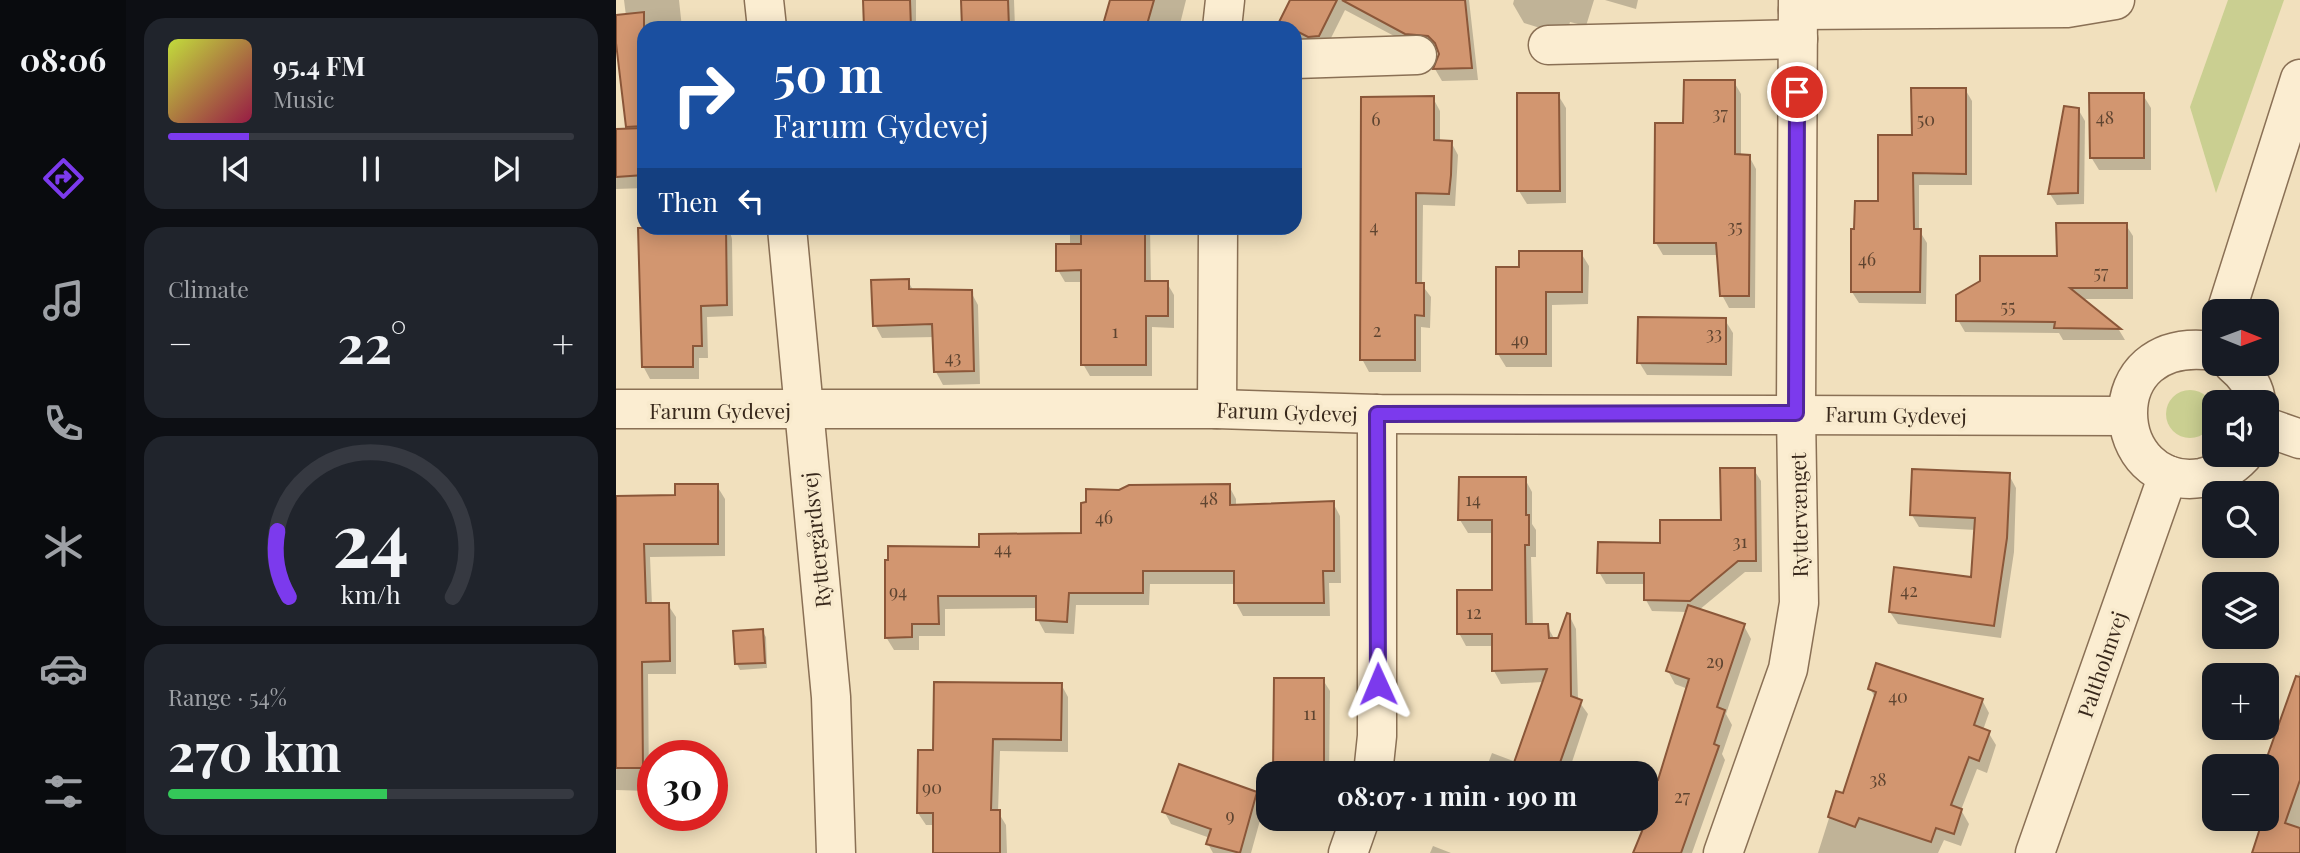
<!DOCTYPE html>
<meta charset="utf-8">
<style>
body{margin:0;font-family:"Playfair Display",serif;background:#20242c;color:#f1f3f6;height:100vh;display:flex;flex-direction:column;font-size:26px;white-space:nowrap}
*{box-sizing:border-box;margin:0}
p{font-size:23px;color:#9ea1a6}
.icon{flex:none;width:38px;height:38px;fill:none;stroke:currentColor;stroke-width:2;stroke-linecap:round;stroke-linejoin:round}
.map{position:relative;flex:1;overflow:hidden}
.panel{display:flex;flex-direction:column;gap:18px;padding:18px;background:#0d0f14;width:490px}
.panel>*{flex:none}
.hud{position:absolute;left:21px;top:21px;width:665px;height:214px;border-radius:21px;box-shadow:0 4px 18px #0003;background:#1a4fa0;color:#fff;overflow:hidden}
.needle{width:46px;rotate:91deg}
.buttons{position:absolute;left:1586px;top:299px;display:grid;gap:14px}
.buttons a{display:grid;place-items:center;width:77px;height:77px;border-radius:14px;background:#171b24;box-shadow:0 4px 18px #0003;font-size:35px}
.speed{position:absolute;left:21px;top:740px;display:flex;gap:14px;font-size:35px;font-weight:700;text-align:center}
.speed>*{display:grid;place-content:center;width:91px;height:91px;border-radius:50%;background:#171b24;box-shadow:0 4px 18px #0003;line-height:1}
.speed .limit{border:10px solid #d22;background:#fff;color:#111}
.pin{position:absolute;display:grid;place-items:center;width:60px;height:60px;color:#fff;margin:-30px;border:4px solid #fff;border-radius:50%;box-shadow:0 2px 7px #0007}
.me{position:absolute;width:77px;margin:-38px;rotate:359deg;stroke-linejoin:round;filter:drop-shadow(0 0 5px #0008)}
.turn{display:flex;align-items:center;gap:24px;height:147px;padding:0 21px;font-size:32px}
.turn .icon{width:91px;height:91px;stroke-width:2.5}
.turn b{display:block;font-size:49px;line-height:60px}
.then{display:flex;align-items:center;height:66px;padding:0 21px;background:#0003;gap:14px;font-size:26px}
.big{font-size:52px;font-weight:700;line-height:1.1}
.panel .widget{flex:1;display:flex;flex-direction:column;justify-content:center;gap:10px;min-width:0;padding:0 24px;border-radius:21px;background:#20242c}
.panel .dial{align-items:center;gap:0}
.dial svg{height:182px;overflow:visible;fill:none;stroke:#363941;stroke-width:7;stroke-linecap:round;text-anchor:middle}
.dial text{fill:#f1f3f6;stroke:none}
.song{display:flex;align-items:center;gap:21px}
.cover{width:84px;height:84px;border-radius:10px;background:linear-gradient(135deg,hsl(70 70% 55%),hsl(340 70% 35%))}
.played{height:7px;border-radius:4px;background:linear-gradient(90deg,#7c3aed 20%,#363941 20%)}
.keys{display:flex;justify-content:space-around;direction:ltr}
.heat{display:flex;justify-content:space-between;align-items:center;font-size:38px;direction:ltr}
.charge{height:10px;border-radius:5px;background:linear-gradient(90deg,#34c759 54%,#363941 0)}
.trip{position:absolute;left:640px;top:761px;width:402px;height:70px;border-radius:21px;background:#171b24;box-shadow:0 4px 18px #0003;font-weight:700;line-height:70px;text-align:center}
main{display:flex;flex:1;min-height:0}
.menu{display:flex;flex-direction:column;width:126px;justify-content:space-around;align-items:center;background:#090b0e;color:#9ea1a6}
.menu .icon{width:49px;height:49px}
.menu .current{color:#7c3aed}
.menu b{font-size:32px;color:#f1f3f6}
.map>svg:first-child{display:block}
</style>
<main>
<nav class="menu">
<b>08:06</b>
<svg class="icon current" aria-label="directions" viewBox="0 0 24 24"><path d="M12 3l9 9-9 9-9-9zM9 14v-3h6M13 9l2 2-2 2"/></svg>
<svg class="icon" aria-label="music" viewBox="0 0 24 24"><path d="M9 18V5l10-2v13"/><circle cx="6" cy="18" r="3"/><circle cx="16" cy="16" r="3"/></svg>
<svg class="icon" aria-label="phone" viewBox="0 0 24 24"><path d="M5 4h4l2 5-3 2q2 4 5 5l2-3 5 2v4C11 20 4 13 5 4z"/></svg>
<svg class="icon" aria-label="climate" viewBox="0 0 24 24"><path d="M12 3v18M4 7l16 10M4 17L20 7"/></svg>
<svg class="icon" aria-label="car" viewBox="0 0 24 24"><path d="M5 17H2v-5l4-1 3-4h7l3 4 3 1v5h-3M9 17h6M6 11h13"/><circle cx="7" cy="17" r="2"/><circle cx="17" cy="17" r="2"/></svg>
<svg class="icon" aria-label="filters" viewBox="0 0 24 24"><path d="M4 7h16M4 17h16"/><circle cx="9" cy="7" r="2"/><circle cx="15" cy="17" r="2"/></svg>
</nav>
<section class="panel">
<div class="widget">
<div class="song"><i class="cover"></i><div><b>95.4 FM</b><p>Music</p></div></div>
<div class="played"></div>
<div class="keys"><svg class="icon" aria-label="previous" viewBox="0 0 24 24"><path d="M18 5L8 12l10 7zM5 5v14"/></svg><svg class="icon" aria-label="pause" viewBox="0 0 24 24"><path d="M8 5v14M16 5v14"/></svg><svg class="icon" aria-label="next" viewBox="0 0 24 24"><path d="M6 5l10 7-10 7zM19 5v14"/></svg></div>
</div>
<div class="widget"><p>Climate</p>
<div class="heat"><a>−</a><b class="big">22°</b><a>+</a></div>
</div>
<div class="widget dial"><svg viewBox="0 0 100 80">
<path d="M14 69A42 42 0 1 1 86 69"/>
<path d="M14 69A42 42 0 0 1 9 40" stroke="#7c3aed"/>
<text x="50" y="56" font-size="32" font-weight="700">24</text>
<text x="50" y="72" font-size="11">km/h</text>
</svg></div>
<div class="widget"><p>Range · 54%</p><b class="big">270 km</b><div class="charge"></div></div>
</section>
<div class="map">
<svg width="1684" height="853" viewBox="0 0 1684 853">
<rect width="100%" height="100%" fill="#f1e0bd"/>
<g fill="#cacf91">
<polygon points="1612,0 1668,0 1600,193 1574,107"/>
<circle cx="1574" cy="414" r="24"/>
</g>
<g fill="#0003">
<polygon points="8,0 63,0 66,28 28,28 28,188 0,189 0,142 13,130 0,29 0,17 10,16"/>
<polygon points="249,0 300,0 300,28 250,28"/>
<polygon points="347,0 398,0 399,28 348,28"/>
<polygon points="494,0 570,0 563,28 487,28"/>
<polygon points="676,0 853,0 862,80 826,81 819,69 825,54 821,48 797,46 729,10 710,48 700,49 679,38 679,28 668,28 665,22"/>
<polygon points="898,0 978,0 970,26 954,22 950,36 908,23 897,4"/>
<polygon points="989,0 1022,0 1020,9"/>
<polygon points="1118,82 1125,94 1125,156 1133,156 1140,169 1139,308 1113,308 1106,295 1103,255 1047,255 1040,243 1069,125"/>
<polygon points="1349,89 1356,101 1356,185 1303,185 1303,230 1311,243 1310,304 1243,303 1236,292 1264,202"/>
<polygon points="942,95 950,108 950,203 911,204 903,191"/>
<polygon points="1527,95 1535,108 1535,170 1483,170 1475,157"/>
<polygon points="817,98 824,111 824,142 835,142 842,155 839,206 807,205 806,285 815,297 814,328 805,327 805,372 753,372 746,359"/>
<polygon points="1462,109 1469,121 1468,204 1441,205 1434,194"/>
<polygon points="1510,225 1517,236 1517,299 1466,299 1503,330 1509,340 1447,340 1443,333 1349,332 1342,320 1366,282 1442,258"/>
<polygon points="113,228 116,239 117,316 91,317 92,358 83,358 83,379 34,379 27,366 24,229"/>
<polygon points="277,228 378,228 378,229 280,232"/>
<polygon points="454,228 534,228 535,283 551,283 558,295 558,328 536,327 536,376 474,376 467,364 466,282 449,282 442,270 454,246"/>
<polygon points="965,253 973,266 972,304 936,305 936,367 890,367 882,354 905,269"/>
<polygon points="292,281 297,290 355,292 362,305 364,384 327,385 320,372 319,337 266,338 259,325"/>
<polygon points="1109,320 1117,333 1116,376 1031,375 1023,362"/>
<polygon points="1138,470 1145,481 1146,572 1129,572 1083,610 1128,626 1135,639 1110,714 1116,725 1106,754 1109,760 1076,853 1019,853 1031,818 1031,777 1043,782 1072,689 1059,684 1052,671 1071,612 1036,611 1030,600 1030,584 990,584 983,572 1106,522"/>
<polygon points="1393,475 1400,488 1398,552 1385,638 1282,624 1274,612 1357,579 1360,530 1303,527 1296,515"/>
<polygon points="909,479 916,492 916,524 920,530 920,557 915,557 917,626 931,626 939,640 943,640 953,615 960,629 962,700 972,714 952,774 868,774 876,753 900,762 928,682 885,684 878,671 878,646 850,646 843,633 878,591 878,533 852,533 844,520"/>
<polygon points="101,486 109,499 109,556 34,557 36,605 52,605 60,617 60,674 32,674 33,791 0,790 0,497 61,497"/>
<polygon points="613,486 620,499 620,506 717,503 724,516 725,583 713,583 714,616 627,616 620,603 619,584 534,584 533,605 460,605 458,634 429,633 422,620 422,608 329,609 329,636 303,636 303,650 278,650 270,637 365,549 466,535 504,491"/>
<polygon points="146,631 150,637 151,668 124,670 121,664"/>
<polygon points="1684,671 1684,853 1637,853 1650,819 1650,766"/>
<polygon points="707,680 714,691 713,774 659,774"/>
<polygon points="445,684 452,697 452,752 384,751 382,812 390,825 391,853 319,853 319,825 310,825 302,813 319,752"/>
<polygon points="1254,688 1366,700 1373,713 1367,730 1372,732 1380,745 1371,773 1361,769 1345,810 1353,824 1345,846 1328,840 1322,853 1202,853 1221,793 1228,796 1259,698"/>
<polygon points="640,793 648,806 635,853 597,853 592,844 594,838 555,824 548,811"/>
<polygon points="817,846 835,853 814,853"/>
</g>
<g fill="#d29670" stroke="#8b5739" stroke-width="2">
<polygon points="247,0 294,0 295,28 248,28"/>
<polygon points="345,0 392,0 393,28 346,28"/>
<polygon points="494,0 538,0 530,28 486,28"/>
<polygon points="674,0 721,0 703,36 692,37 663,22"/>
<polygon points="726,0 849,0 856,68 817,69 823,54 819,43 812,36 789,34"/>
<polygon points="28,12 28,126 10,127 0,43 0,15"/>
<polygon points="1068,80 1119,80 1119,154 1134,155 1133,296 1104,296 1100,243 1038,243 1039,123 1067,123"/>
<polygon points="1295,88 1350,88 1350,174 1297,173 1298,229 1305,229 1304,292 1235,292 1235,229 1238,229 1239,201 1262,201 1262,135 1296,135"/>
<polygon points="901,93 943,93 944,191 901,191"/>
<polygon points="1473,93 1528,93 1528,158 1474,158"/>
<polygon points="818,96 818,140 836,141 835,175 833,194 800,193 800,283 808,283 808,316 799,315 799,360 744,360 745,97"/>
<polygon points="1448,106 1463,108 1462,193 1432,194"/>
<polygon points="28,128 28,175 0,177 0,129"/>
<polygon points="1440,223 1511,223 1511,288 1454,288 1505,329 1438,328 1439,322 1340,321 1340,295 1364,281 1364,256 1441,256"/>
<polygon points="22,228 110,228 111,305 85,306 86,346 77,346 77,367 26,367"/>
<polygon points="465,228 529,228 529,281 552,281 552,316 530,316 530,365 465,365 465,270 440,271 440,244 465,244"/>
<polygon points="903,251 966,251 966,292 930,292 930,354 880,354 880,267 903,267"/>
<polygon points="293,279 293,289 356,290 358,371 318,372 316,324 257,326 255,280"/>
<polygon points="1022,317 1110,318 1110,364 1021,363"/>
<polygon points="1104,468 1139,468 1140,561 1122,561 1074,601 1028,600 1028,573 981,573 982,542 1044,543 1044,520 1105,520"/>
<polygon points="1296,469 1394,473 1391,538 1378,626 1273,612 1278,567 1355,577 1359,518 1294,515"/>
<polygon points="843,477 910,477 910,515 913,515 913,545 909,545 910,624 932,624 933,638 942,638 951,613 954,614 955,696 966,700 940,774 894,774 931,669 876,671 876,634 841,634 841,590 876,590 876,520 842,520"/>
<polygon points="59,484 102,484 102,544 28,544 30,603 53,603 54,661 26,662 27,768 0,768 0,496 59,495"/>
<polygon points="614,484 614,505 718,501 718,571 707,571 708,603 618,603 618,571 527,571 527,593 453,593 451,622 420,620 420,596 322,596 323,624 296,624 296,637 269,638 269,560 272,560 272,546 363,547 363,534 465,533 465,503 470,502 470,489 503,490 513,485"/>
<polygon points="1072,605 1129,624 1101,707 1109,710 1098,744 1103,746 1065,853 1017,853 1031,819 1031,776 1042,780 1073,679 1050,671"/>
<polygon points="147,629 149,663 119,664 117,631"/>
<polygon points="1260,663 1367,699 1358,725 1374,731 1363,761 1353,757 1335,805 1346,809 1338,834 1320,828 1315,842 1243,818 1239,827 1212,817 1220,791 1227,793 1260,692 1252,689"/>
<polygon points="1680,676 1684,677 1684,780 1669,823 1684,828 1684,853 1636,853 1647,819 1650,819 1650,760"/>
<polygon points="658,678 708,678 708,774 657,774"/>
<polygon points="318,682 446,683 445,740 377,739 375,810 384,810 384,853 317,853 317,813 301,813 302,750 317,750"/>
<polygon points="563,764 641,792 624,853 590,844 595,829 546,812"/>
</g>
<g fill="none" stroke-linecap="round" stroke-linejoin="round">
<g stroke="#8a7055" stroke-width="41">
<g id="minor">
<polyline points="1182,10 1451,8 1499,0"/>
<polyline points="606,28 609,0"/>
<polyline points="932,45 1182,39"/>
<polyline points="679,59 801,55"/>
<polyline points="1610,312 1684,79"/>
<polyline points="0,409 601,409 761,414 1511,416"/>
<polyline points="601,409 602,228"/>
<polyline points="757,774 761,736 761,414"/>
<polyline points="732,853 744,819"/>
<polyline points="1107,853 1172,669 1183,603 1180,413 1182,0"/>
</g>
</g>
<g stroke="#8a7055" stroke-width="41">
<g id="tertiary">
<polyline points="148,0 151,28"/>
<polyline points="171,228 215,697 220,853"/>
<path d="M1598,351C1478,334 1493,492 1585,478C1602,475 1615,468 1627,455"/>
<path d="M1617,364C1629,374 1639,387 1640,402"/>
<polyline points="1650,427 1684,439"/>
<polyline points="1419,853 1552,475"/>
</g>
</g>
<use href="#minor" stroke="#fbedd1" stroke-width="38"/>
<use href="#tertiary" stroke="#fbedd1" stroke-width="38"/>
</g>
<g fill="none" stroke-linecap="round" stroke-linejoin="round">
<g stroke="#51269a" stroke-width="18">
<polyline id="route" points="762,684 761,414 1180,413 1181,92"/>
</g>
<use href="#route" stroke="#7c3aed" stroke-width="12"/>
</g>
<g text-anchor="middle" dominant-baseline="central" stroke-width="7" stroke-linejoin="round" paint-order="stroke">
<g font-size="18" fill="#5e4430">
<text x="1104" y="113">37</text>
<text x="1489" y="117">48</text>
<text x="760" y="119">6</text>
<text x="1310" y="119">50</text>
<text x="758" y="226">4</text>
<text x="1119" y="226">35</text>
<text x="1251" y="259">46</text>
<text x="1485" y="272">57</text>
<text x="1392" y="306">55</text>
<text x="761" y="330">2</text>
<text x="499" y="331">1</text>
<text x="1098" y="333">33</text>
<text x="904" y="339">49</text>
<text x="337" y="357">43</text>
<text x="593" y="498">48</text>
<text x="857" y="499">14</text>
<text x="488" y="517">46</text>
<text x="1124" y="541">31</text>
<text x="387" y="548">44</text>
<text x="1293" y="590">42</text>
<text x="282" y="591">94</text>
<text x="858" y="612">12</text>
<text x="1099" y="661">29</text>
<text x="1282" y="696">40</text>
<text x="694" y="713">11</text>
<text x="1262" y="779">38</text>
<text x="316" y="787">90</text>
<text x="1066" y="796">27</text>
<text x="614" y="815">9</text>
</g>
<g font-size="21" fill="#38281b" stroke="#f8eacd">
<text x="104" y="410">Farum Gydevej</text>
<text transform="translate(671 411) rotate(2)">Farum Gydevej</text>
<text transform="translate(1280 414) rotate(1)">Farum Gydevej</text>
<text transform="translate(1182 515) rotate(-91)">Ryttervænget</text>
<text transform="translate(199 540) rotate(-96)">Ryttergårdsvej</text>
<text transform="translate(1485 664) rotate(-71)">Paltholmvej</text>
</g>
</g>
</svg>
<div class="buttons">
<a><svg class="needle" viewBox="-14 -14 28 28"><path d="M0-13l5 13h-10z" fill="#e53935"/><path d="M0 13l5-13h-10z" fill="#9ea1a6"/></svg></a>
<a><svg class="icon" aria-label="sound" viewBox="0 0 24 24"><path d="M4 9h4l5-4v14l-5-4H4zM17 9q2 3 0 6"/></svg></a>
<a><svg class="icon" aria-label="search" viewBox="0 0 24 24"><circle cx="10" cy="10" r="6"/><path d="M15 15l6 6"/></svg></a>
<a><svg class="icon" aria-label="layers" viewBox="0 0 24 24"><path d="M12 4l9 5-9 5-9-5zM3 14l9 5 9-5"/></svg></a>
<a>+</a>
<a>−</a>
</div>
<div class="speed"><div class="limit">30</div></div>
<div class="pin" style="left:1181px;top:92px;background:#d93025"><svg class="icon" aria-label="arrive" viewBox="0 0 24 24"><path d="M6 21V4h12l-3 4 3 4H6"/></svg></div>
<svg class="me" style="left:762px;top:684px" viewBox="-20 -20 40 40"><path d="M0-17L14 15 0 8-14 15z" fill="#7c3aed" stroke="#fff" stroke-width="4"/></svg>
<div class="trip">08:07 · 1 min · 190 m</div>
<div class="hud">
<div class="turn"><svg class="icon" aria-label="right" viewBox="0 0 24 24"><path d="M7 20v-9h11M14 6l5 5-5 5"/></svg><div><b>50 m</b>Farum Gydevej</div></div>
<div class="then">Then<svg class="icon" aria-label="left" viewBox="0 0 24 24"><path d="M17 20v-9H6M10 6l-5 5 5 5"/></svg></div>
</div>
</div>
</main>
